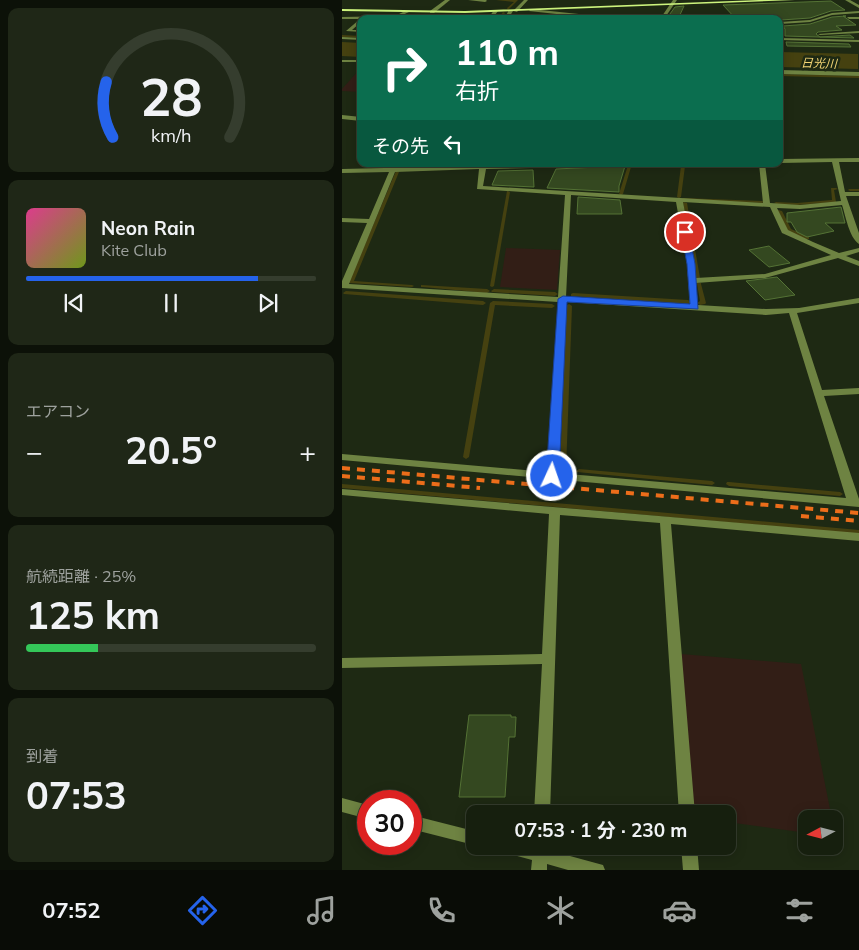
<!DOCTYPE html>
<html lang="ja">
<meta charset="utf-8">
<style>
body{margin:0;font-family:Mulish,"Noto Sans JP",sans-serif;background:#1f2717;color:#f1f3f6;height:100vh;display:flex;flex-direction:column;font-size:19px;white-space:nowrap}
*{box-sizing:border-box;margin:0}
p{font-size:16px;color:#9ea29e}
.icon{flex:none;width:28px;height:28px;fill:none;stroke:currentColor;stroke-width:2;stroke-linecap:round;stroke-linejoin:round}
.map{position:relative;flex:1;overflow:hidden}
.panel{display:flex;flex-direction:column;gap:8px;padding:8px;background:#0c1108;width:342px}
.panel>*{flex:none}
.hud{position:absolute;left:15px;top:15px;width:426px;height:152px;border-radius:10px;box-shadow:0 2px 12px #0003,0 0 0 1px #353d2e;background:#0b6e4f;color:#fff;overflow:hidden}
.needle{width:32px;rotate:263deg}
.buttons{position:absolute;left:456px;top:810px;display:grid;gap:10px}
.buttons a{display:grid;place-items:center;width:45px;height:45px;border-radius:10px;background:#161f0e;box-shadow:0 2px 12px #0003,0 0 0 1px #353d2e;font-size:25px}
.speed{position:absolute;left:15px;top:790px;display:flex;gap:10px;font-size:25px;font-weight:700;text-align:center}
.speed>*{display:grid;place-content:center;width:65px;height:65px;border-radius:50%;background:#161f0e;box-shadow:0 2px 12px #0003,0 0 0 1px #353d2e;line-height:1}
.speed .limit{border:8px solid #d22;background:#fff;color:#111}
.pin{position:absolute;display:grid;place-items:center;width:42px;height:42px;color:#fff;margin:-21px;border:2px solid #fff;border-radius:50%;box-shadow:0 1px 5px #0007}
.me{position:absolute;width:55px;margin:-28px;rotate:3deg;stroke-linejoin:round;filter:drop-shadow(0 0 4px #0008)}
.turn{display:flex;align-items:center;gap:18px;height:105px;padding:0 15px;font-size:22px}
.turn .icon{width:65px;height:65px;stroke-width:2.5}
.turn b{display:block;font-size:35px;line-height:42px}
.then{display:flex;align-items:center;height:48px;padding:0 15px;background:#0003;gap:10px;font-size:19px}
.big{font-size:38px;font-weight:700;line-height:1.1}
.panel .card{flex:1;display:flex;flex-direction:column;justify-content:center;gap:8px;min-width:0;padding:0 18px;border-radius:10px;background:#1f2717}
.panel .dial{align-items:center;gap:0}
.dial svg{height:130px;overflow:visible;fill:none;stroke:#353d2e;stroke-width:7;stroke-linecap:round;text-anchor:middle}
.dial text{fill:#f1f3f6;stroke:none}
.song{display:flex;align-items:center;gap:15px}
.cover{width:60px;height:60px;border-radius:8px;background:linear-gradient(135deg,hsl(330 70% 55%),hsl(80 70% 35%))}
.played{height:5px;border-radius:2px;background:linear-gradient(90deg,#2563eb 80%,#353d2e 80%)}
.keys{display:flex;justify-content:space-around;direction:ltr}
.heat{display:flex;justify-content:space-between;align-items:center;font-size:28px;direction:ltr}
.charge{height:8px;border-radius:4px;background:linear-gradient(90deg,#34c759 25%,#353d2e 0)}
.trip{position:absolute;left:124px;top:805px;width:270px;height:50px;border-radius:10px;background:#161f0e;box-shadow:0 2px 12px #0003,0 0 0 1px #353d2e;font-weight:700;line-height:50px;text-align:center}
.menu{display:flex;height:80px;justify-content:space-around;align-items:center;background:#090c06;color:#9ea29e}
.menu .icon{width:35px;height:35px}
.menu .current{color:#2563eb}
.menu b{font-size:22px;color:#f1f3f6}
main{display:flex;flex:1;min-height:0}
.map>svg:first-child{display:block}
</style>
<main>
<section class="panel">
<div class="card dial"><svg viewBox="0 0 100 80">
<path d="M14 69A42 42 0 1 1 86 69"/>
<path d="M14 69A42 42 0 0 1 10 35" stroke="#2563eb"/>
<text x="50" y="56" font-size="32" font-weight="700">28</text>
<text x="50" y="72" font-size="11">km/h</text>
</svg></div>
<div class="card">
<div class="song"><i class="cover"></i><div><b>Neon Rain</b><p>Kite Club</p></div></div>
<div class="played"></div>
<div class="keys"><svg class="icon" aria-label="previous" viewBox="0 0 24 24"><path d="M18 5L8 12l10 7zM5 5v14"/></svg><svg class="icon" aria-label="pause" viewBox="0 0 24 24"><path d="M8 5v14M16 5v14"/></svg><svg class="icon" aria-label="next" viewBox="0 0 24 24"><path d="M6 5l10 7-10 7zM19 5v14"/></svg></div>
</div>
<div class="card"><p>エアコン</p>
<div class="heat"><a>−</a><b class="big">20.5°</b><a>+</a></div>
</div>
<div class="card"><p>航続距離 · 25%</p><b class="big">125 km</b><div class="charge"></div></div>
<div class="card"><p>到着</p><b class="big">07:53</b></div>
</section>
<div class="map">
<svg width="517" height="870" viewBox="0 0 517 870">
<rect width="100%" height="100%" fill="#1e2913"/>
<g fill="#321e16">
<polygon points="19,68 19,92 0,91 0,89"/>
<polygon points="164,248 218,250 215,290 158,287"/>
<polygon points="339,654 459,664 490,819 465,819 465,833 385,822 385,814 352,814"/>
</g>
<g fill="#454110">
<polygon points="0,42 19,43 19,57 0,56"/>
<polygon points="438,52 516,54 516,69 438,67"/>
</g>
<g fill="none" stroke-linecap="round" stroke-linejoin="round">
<g fill="#454110" fill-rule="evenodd">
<polygon points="154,0 176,0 166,10 165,8 172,2"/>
<polygon points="161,12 163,13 159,19 156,19"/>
<polygon points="0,35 19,36 19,38 0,37"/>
<polygon points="438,74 517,76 517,78 438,76"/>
<polygon points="342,164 392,164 390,165 343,166 339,197 337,198 335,197 339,166 289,167 281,194 279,195 277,194 286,165"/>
<polygon points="54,171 57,172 12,281 70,285 72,286 70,287 7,283 7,282"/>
<polygon points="489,188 494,188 496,189 492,190 494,202 455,205 434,204 432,203 434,202 455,203 490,200"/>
<polygon points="507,189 517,189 517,191 508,191 506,190"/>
<polygon points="165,191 168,192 152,286 150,287 148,286"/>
<polygon points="341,198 420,201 422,202 420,203 343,200 341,200"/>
<polygon points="341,202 345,203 358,278 356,279 354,278"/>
<polygon points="436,210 440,211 449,229 467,237 467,239 463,239 445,231 436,211"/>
<polygon points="355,283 359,283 359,284 364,303 363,304 358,305 355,303 358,301 355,284"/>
<polygon points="79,285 145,289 148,291 145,293 81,287 79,287"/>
<polygon points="152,289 213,292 216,294 213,296 150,292 149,291"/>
<polygon points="4,291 141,301 144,303 141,305 2,294 1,293"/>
<polygon points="231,293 346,300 349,302 346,304 229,296 229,294"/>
<polygon points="151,301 210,304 213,306 210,308 153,305 127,457 124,459 121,457 148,303"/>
<polygon points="227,304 230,306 224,470 221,472 218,470 224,306"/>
<polygon points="237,469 370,481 373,483 370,485 235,472 234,471"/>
<polygon points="385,482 387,482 498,492 501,494 498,496 387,486 384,484"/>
<polygon points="0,484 517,530 517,534 0,488"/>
</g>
</g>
<g fill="#344820" stroke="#547235">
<polygon points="489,1 503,10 489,11 468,18 439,20 400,19 400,15 397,19 394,19 381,5"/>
<polygon points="342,6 337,17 325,18 333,7"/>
<polygon points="501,16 514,25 494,26 500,30 476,32 474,34 478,37 508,35 512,38 443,36 443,29 441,26 468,24 490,17 504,16"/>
<polygon points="444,42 507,44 509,47 445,46"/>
<polygon points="278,166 283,166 277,186 277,192 205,188 214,169"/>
<polygon points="191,170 192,187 150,185 156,171"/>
<polygon points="236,197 278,200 280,214 235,214"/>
<polygon points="499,207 503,223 483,223 492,231 465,237 455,232 449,222 445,222 445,213"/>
<polygon points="427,246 448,263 427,267 407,250"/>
<polygon points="435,277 453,295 423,300 404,281"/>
<polygon points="127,715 169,715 169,717 174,717 173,737 167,737 163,797 117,797"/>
</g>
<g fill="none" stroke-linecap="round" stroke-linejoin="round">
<g fill="#6e8342" fill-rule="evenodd">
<polygon points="63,11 67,12 54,18 19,19 19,22 10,30 19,30 19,32 4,31 18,19 0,19 0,17 53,16"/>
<polygon points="505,17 517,17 517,19 507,19"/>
</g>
<g fill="#6e8342" fill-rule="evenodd">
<polygon points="103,0 108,0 92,13 88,13 88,11"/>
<polygon points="126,0 144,0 145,1 143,2"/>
<polygon points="182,0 186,0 175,12 171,11 166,19 162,19 167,10 171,11"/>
<polygon points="331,0 335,0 322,19 318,19"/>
<polygon points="503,0 508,0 517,5 517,8"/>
<polygon points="189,9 275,18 277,19 260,19 187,11"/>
<polygon points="152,10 156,11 150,19 146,19"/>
<polygon points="517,11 517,13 490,15 468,22 438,24 438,22 468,20 490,13"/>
<polygon points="438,29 441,29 441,30 438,31"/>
<polygon points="517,31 517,33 478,35 476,34"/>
<polygon points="0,37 19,38 19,40 0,39"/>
<polygon points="438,38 517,40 517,42 438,40"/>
<rect x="0" y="60" width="19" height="2"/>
<polygon points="438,70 517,72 517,76 438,74"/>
<polygon points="0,115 19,117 19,121 0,119"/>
<path d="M517,158V162H497L503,192H517V196H504L517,233V244C507,237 504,217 500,205L458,209L435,208L446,230L471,242L497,253L517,248V252L504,256L517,261V266L496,258L423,278L354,283L356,305L424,309L457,308L517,298V303L455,313L480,390L517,388V394L482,396L517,499V507L0,460V454L205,472L216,302L0,288V281L25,223L0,222V218L27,219L47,172L0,173V169L210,164H278L275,166L144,169L141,186L421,203L417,164H423L428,203L458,205L499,201L490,162L438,163V159ZM137,169L135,189L223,195L216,297L7,284L53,172ZM229,195L334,202L345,264L348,305L224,297ZM341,202L428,207L440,233L489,255L423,274L354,278L353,264ZM224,302L424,315L447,313L504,498L215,473Z"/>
<polygon points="0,489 517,533 517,541 329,524 353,814 337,814 318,523 218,515 208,814 192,814 200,664 0,668 0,658 200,654 207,514 0,495"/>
<polygon points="0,798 26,805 26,819 0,812"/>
<polygon points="69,815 132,831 132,845 69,829"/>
<polygon points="155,846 206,846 206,850 261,865 263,870 226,870 205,864 205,870 189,870 190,860 157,851"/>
<polygon points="339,846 355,846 357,870 341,870"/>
</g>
<polygon fill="#cdf47d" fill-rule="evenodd" points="417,0 453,0 123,13 0,11 0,9 123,11"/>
<g stroke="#ec6d1a" stroke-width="4" stroke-dasharray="8 7" stroke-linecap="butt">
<polyline points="0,468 517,513"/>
<polyline points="0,476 138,488"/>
<polyline points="459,516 517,521"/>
</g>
</g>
<polygon fill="#2563eb" stroke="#184099" points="343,230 347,232 353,264 356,309 225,302 217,476 215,479 206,479 204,476 216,299 221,296 348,304 345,264 339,232"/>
<g text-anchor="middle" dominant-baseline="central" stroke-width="5" stroke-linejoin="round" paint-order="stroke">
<g font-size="12" font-style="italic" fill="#f3d574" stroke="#1e2913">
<text transform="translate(477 63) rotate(2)">日光川</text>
</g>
</g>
</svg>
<div class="buttons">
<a><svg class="needle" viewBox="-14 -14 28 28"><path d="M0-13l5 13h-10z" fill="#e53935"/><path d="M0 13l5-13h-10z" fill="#9ea29e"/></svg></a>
</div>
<div class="speed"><div class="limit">30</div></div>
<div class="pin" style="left:343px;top:232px;background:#d93025"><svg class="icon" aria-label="arrive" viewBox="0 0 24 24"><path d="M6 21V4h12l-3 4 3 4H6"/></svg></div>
<svg class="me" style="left:210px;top:476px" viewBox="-20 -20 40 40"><circle r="17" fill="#2563eb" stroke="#fff" stroke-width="3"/><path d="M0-11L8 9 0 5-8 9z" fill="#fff"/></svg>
<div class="trip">07:53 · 1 分 · 230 m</div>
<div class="hud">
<div class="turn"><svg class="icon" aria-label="right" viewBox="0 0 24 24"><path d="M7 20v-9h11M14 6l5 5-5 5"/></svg><div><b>110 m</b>右折</div></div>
<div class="then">その先<svg class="icon" aria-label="left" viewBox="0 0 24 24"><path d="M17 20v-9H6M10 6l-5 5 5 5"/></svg></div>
</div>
</div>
</main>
<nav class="menu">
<b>07:52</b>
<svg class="icon current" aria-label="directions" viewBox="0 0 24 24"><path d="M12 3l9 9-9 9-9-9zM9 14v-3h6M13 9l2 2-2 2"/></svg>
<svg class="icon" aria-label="music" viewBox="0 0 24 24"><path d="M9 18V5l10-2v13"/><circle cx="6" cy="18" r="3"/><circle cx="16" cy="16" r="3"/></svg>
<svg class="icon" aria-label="phone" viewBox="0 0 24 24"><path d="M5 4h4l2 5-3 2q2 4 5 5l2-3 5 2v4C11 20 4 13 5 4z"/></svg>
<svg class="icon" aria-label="climate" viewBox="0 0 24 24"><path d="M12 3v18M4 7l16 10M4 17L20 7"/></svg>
<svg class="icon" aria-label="car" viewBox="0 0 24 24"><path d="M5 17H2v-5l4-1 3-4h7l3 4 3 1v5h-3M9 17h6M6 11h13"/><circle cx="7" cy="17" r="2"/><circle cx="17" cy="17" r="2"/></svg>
<svg class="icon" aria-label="filters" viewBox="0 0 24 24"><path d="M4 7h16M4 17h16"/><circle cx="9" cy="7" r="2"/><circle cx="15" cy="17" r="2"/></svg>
</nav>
